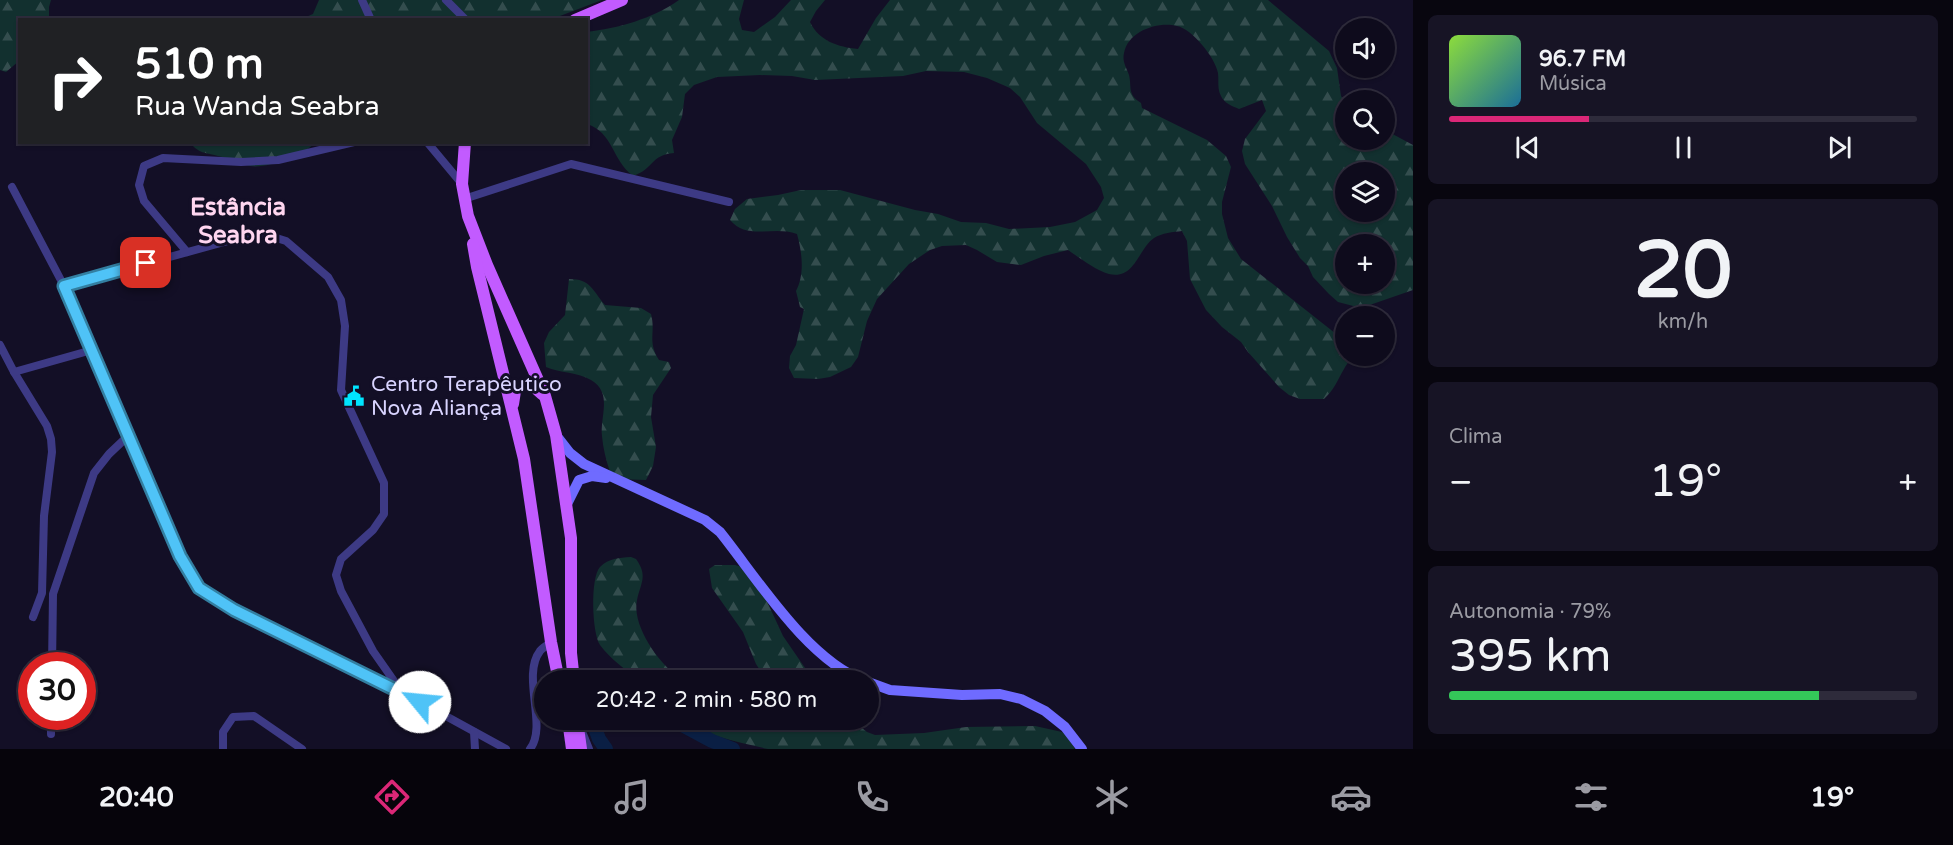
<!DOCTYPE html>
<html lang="pt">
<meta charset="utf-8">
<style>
body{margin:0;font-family:"Varela Round",sans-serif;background:#171425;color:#f1f3f6;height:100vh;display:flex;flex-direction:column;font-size:22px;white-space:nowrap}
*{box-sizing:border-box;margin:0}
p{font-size:20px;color:#9b9ba3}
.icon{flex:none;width:33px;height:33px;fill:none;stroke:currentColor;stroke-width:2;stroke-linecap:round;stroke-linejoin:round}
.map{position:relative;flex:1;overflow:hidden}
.sheet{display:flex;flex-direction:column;gap:15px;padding:15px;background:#08060f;width:540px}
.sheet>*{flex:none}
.guide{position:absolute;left:18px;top:18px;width:570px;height:126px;border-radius:0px;box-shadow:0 2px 4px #0004,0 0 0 2px #2e2b3b;background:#202124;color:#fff;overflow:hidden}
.controls{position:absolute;left:1335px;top:18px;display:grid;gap:12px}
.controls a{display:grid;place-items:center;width:60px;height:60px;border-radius:50%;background:#0e0b1c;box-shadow:0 2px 4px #0004,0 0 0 2px #2e2b3b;font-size:30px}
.speed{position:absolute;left:18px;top:652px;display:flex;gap:12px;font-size:30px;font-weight:700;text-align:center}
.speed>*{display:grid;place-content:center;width:78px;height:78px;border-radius:50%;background:#0e0b1c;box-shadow:0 2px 4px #0004,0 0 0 2px #2e2b3b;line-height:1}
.speed .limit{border:9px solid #d22;background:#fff;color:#111}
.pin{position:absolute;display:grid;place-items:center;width:51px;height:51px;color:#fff;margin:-26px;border-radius:12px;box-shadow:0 3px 9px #0006}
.me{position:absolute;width:66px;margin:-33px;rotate:298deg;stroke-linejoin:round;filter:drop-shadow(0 0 4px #0008)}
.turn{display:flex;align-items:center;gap:21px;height:126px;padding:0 18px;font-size:27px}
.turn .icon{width:78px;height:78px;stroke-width:2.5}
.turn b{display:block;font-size:42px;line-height:51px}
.big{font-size:45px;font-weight:600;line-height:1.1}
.sheet .card{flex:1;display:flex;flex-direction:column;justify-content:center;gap:9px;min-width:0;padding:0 21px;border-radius:9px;background:#171425}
.sheet .dial{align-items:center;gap:0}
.dial b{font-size:78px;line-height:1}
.song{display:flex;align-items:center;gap:18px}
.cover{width:72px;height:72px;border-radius:9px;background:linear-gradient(135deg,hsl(90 70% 55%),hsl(200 70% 35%))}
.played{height:6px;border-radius:3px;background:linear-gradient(90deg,#db2777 30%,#2e2b3b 30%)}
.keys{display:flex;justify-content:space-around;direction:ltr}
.heat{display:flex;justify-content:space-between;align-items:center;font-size:33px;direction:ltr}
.charge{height:9px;border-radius:4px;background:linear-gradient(90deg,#34c759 79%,#2e2b3b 0)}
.trip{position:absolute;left:534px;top:670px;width:345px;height:60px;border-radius:30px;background:#0e0b1c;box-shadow:0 2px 4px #0004,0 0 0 2px #2e2b3b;font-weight:600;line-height:60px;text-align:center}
.dock{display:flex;height:96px;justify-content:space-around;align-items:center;background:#06040b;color:#9b9ba3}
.dock .icon{width:42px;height:42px}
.dock .active{color:#db2777}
.dock b{font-size:27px;color:#f1f3f6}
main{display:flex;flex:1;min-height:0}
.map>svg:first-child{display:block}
</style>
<main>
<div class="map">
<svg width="1413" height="749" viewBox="0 0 1413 749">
<defs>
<pattern id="forest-firs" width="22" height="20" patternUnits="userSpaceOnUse" patternTransform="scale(1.5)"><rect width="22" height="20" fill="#12302f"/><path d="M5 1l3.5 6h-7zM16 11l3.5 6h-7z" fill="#344d4e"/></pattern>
</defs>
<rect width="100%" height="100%" fill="#130f26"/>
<g fill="url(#forest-firs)" fill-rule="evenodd">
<polygon points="0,0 51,0 49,7 49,19 20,20 19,61 6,72 0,70"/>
<polygon points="319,0 602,0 552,19 299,20 313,14"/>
<path d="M679,0H744L739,19L742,30L754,32L775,17L791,0H825L816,11L810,22C819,41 838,47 858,49L876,18L890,0H1268L1329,51L1337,68L1341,96L1345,102L1346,140H1384L1385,130L1413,145V290L1361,308L1338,302L1329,294L1313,277L1308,266L1300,258L1287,237L1272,206L1245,164L1242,151L1245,139L1266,111L1262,100L1239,109C1232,106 1224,103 1221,96C1217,89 1219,80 1218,73C1215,57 1192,29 1177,26C1158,21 1128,31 1124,53C1122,61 1126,67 1129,75C1132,88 1127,94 1141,103L1142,108L1207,140L1226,156L1231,167L1222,202V214L1228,238L1241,259L1345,341L1346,356H1351C1350,362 1347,363 1344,369C1337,381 1334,390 1324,399H1300L1289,395L1279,387L1248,352L1241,342L1222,327L1206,310L1190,279L1187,241L1182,231C1173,232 1162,233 1154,238C1138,249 1135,280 1109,274C1095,270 1080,258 1068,250L1044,256L1021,265L997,262L977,250L966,245L942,246L930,250L909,264L877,299L867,321L858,357L851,367L830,377L818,379L794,378L789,368L790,356L796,345L804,309L800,307L796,291C805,274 802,252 797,234C773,225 748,241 730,220L735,209L747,199L778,195L801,190H840L915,210L938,214L961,222L986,223L1009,229L1050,227L1075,222L1097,210L1104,198L1101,187L1086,164L1037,123L1020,97L1010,88L987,78L964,72L926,71L903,76L815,80L792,76L760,75L717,77L694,85L685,94L682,117L672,140L674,153C650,155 654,169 633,176C612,160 613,132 587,124L586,32C619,28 652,19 679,0ZM1346,172H1384V212H1346ZM1346,244H1384V284H1346Z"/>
<path d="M190,143H315C303,155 267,169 250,166C239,163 229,158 218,156C204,152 200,154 190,143Z"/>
<path d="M569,279C591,279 592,290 605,305L641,308L651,314C656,333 647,341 659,360L669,362L671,368L653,395L651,417L656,447L653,466L646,480L619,479L610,472C606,460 603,448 602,436C600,416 613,393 591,380C578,372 560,373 546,367L544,343L549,332L565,315Z"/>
<path d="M631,557L636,559C648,576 641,582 637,600C632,623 654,656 671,671C676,675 682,678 687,681H638C626,669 610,659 600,645C592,633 590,578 600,567C609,558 619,558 631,557Z"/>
<polygon points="715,565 735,565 742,567 764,595 783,636 814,681 767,681 756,664 743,632 712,588 709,569"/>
<path d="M679,720H852L867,732L875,735L924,733L966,727L1035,726L1062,732L1067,736L1075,749H768C737,742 707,736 679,720Z"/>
</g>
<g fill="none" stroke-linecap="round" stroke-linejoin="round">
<g stroke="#0a1f44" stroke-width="14">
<polyline points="592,720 599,739 606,749"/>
<polyline points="673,720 712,741 733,749"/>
</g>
<g stroke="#3d3a85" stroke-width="8">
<polyline points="362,0 371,20"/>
<polyline points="446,0 466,20"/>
<polyline points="427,142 462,184"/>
<polyline points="12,187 64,286 180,556 199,588 234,610 402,692 506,749"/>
<polyline points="464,199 571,164 729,202"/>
<polyline points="187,252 144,201 139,185 144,166 163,158 241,162 278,160 354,142"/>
<polyline points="64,286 246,236 267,235 286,241 328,277 341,300 345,326 341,390 384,483 384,514 373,530 341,559 336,575 341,591 373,651 401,691"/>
<polyline points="0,345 14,372 47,426 51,439 52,452 44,516 42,593 33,617"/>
<polyline points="14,372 92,350"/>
<polyline points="52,666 53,594 94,473 109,454 128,436"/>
<polyline points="474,732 475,749"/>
<polyline points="51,734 51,717"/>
<polyline points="583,734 589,749"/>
<polyline points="223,749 223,732 233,717 254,716 302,749"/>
<path d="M530,749C548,726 521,676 540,651C542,648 548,645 551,642"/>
</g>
<g stroke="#6f6bff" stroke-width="10">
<path d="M556,435L570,453L584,464L705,520L720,532C757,578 808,661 865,681"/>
<polyline points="566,506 579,480 592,476 606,478"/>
<polyline points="868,682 890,690 962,695 1000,694 1021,699 1045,711 1065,727 1082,749"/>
</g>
<g stroke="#c25bff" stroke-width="12">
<polyline points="575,20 622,0"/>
<polyline points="465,142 462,184 468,216 487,265 545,396 556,435 571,538 571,653 574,681"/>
<polyline points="473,244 477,267 524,459 551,642 559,681"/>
<polyline points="513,404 515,391 522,385 532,385 542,394"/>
<polyline points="568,720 572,749"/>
<polyline points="577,720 581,749"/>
</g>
</g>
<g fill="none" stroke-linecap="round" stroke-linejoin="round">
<g stroke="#337fa1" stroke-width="15">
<polyline id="route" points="146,263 64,286 180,556 199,588 234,610 420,702"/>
</g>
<use href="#route" stroke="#4fc3f7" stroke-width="10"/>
</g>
<defs>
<g id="civic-bare" transform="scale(1.62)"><path d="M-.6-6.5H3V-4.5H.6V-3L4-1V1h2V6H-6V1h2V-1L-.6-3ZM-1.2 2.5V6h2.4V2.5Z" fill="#00e5ff" stroke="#130f26" stroke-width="2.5" paint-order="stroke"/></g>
</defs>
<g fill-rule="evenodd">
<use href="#civic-bare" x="354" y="396"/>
</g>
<g text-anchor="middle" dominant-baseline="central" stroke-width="6" stroke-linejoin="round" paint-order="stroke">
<g font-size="21" fill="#d9d4ff" stroke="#130f26" text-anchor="start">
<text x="371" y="384">Centro Terapêutico<tspan x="371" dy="24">Nova Aliança</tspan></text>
</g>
<g font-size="24" font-weight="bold" fill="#ffd6f0" stroke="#130f26">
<text x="238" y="207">Estância<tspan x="238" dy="28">Seabra</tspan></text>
</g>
</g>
</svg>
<div class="controls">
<a><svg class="icon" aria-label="sound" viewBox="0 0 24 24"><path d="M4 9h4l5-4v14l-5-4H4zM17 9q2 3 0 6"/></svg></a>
<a><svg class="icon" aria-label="search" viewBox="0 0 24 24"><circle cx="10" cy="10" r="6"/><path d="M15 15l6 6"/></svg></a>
<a><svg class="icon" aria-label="layers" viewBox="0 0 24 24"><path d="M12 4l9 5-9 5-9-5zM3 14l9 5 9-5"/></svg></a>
<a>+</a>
<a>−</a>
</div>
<div class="speed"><div class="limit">30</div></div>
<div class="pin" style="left:146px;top:263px;background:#d93025"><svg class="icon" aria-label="arrive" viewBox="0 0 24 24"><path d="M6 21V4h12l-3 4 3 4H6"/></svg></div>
<svg class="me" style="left:420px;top:702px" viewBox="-20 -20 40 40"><circle r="19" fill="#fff"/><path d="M0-13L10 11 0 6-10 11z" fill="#4fc3f7"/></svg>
<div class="trip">20:42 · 2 min · 580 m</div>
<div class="guide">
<div class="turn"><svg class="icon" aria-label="right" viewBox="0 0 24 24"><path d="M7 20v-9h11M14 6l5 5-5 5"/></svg><div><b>510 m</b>Rua Wanda Seabra</div></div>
</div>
</div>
<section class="sheet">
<div class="card">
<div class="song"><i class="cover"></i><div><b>96.7 FM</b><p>Música</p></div></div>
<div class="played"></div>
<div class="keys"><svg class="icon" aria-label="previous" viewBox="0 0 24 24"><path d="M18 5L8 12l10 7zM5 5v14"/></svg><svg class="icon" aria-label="pause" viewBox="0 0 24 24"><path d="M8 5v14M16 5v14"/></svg><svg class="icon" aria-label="next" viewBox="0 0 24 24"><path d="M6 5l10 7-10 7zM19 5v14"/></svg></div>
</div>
<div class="card dial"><b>20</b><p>km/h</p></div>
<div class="card"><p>Clima</p>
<div class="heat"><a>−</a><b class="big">19°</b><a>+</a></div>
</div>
<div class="card"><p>Autonomia · 79%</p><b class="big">395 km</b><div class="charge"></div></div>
</section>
</main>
<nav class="dock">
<b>20:40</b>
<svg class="icon active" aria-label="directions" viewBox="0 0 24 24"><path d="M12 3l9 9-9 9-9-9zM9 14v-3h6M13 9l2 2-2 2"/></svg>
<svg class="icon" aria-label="music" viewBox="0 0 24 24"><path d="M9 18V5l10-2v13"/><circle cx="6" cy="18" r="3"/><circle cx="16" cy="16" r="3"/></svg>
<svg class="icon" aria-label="phone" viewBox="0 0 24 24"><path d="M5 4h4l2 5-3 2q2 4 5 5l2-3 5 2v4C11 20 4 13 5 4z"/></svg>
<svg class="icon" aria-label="climate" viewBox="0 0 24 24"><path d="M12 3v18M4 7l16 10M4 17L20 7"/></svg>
<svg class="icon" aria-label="car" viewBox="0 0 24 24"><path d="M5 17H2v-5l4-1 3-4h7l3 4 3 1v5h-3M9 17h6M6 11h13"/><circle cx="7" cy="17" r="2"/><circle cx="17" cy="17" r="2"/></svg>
<svg class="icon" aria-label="filters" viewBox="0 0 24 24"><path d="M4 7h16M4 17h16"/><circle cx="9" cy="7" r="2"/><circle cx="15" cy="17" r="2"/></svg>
<b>19°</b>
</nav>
